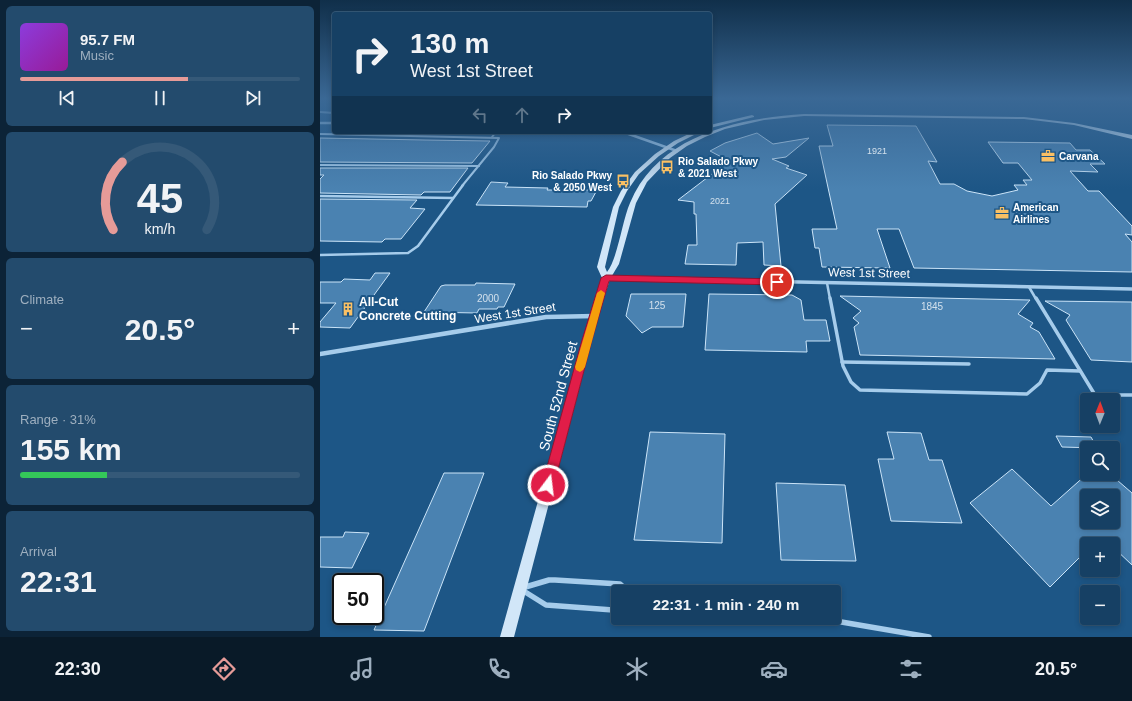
<!DOCTYPE html>
<meta charset="utf-8">
<style>
body{margin:0;font-family:Helvetica,sans-serif;background:#234b6d;color:#f1f3f6;height:100vh;display:flex;flex-direction:column;font-size:15px;white-space:nowrap}
*{box-sizing:border-box;margin:0}
p{font-size:13px;color:#9eafbf}
.icon{flex:none;width:22px;height:22px;fill:none;stroke:currentColor;stroke-width:2;stroke-linecap:round;stroke-linejoin:round}
.map{position:relative;flex:1;overflow:hidden}
.details{display:flex;flex-direction:column;gap:6px;padding:6px;background:#0c2337;width:320px}
.details>*{flex:none}
.hud{position:absolute;left:12px;top:12px;width:380px;height:122px;border-radius:4px;box-shadow:0 2px 6px #0003,0 0 0 1px #355978;background:#164064;color:#f1f3f6;overflow:hidden}
.needle{width:26px;rotate:1deg}
.fabs{position:absolute;left:760px;top:393px;display:grid;gap:8px}
.fabs a{display:grid;place-items:center;width:40px;height:40px;border-radius:4px;background:#164064;box-shadow:0 2px 6px #0003,0 0 0 1px #355978;font-size:20px}
.speed{position:absolute;left:12px;top:573px;display:flex;gap:8px;font-size:20px;font-weight:700;text-align:center}
.speed>*{display:grid;place-content:center;width:52px;height:52px;border-radius:50%;background:#164064;box-shadow:0 2px 6px #0003,0 0 0 1px #355978;line-height:1}
.speed .limit{border:2px solid #111;border-radius:6px;background:#fff;color:#111}
.pin{position:absolute;display:grid;place-items:center;width:34px;height:34px;color:#fff;margin:-17px;border:2px solid #fff;border-radius:50%;box-shadow:0 1px 4px #0007}
.me{position:absolute;width:44px;margin:-22px;rotate:15deg;stroke-linejoin:round;filter:drop-shadow(0 0 3px #0008)}
.turn{display:flex;align-items:center;gap:14px;height:84px;padding:0 12px;font-size:18px}
.turn .icon{width:52px;height:52px;stroke-width:2.5}
.turn b{display:block;font-size:28px;line-height:34px}
.lanes{display:flex;align-items:center;height:38px;padding:0 12px;background:#0003;justify-content:center;gap:20px;direction:ltr}
.lanes .off{opacity:.35}
.big{font-size:30px;font-weight:700;line-height:1.1}
.details .card{flex:1;display:flex;flex-direction:column;justify-content:center;gap:6px;min-width:0;padding:0 14px;border-radius:6px;background:#234b6d}
.details .dial{align-items:center;gap:0}
.dial svg{height:104px;overflow:visible;fill:none;stroke:#355978;stroke-width:7;stroke-linecap:round;text-anchor:middle}
.dial text{fill:#f1f3f6;stroke:none}
.song{display:flex;align-items:center;gap:12px}
.cover{width:48px;height:48px;border-radius:6px;background:linear-gradient(135deg,hsl(270 70% 55%),hsl(300 70% 35%))}
.played{height:4px;border-radius:2px;background:linear-gradient(90deg,#e69b98 60%,#355978 60%)}
.keys{display:flex;justify-content:space-around;direction:ltr}
.heat{display:flex;justify-content:space-between;align-items:center;font-size:22px;direction:ltr}
.charge{height:6px;border-radius:3px;background:linear-gradient(90deg,#34c759 31%,#355978 0)}
.trip{position:absolute;left:291px;top:585px;width:230px;height:40px;border-radius:4px;background:#164064;box-shadow:0 2px 6px #0003,0 0 0 1px #355978;font-weight:700;line-height:40px;text-align:center}
.menu{display:flex;height:64px;justify-content:space-around;align-items:center;background:#091a28;color:#9eafbf}
.menu .icon{width:28px;height:28px}
.menu .active{color:#e69b98}
.menu b{font-size:18px;color:#f1f3f6}
main{display:flex;flex:1;min-height:0}
.map>svg:first-child{display:block}
</style>
<main>
<section class="details">
<div class="card">
<div class="song"><i class="cover"></i><div><b>95.7 FM</b><p>Music</p></div></div>
<div class="played"></div>
<div class="keys"><svg class="icon" aria-label="previous" viewBox="0 0 24 24"><path d="M18 5L8 12l10 7zM5 5v14"/></svg><svg class="icon" aria-label="pause" viewBox="0 0 24 24"><path d="M8 5v14M16 5v14"/></svg><svg class="icon" aria-label="next" viewBox="0 0 24 24"><path d="M6 5l10 7-10 7zM19 5v14"/></svg></div>
</div>
<div class="card dial"><svg viewBox="0 0 100 80">
<path d="M14 69A42 42 0 1 1 86 69"/>
<path d="M14 69A42 42 0 0 1 21 17" stroke="#e69b98"/>
<text x="50" y="56" font-size="32" font-weight="700">45</text>
<text x="50" y="72" font-size="11">km/h</text>
</svg></div>
<div class="card"><p>Climate</p>
<div class="heat"><a>−</a><b class="big">20.5°</b><a>+</a></div>
</div>
<div class="card"><p>Range · 31%</p><b class="big">155 km</b><div class="charge"></div></div>
<div class="card"><p>Arrival</p><b class="big">22:31</b></div>
</section>
<div class="map">
<svg width="812" height="637" viewBox="0 0 812 637">
<rect width="100%" height="100%" fill="#1d5686"/>
<g fill="#4a82b1" stroke="#cbe4f8" fill-rule="evenodd">
<polygon points="507,125 596,126 617,162 608,161 620,184 634,184 647,191 672,196 698,190 694,185 707,185 703,180 712,180 698,163 683,163 668,142 750,143 756,150 770,150 785,164 770,164 778,172 750,171 768,191 779,191 812,226 812,235 805,234 812,242 812,272 594,268 579,229 557,229 570,268 502,267 499,248 495,248 492,229 517,229 499,146 513,146"/>
<polygon points="437,133 453,144 489,138 466,157 452,159 469,166 466,168 487,175 455,204 461,266 444,265 443,242 417,243 416,265 365,264 368,245 377,245 376,214 374,214 374,202 358,200 409,161 390,151 405,143"/>
<polygon points="0,138 105,140 170,141 152,163 0,162"/>
<polygon points="0,168 148,168 130,192 104,192 101,195 0,193 0,179 4,175 0,175"/>
<polygon points="171,182 188,183 185,187 228,188 227,190 277,190 271,201 268,201 267,207 156,205"/>
<polygon points="0,199 97,200 90,208 105,209 81,239 65,239 62,242 0,241"/>
<polygon points="55,273 70,273 30,328 0,327 0,322 16,303 0,303 0,282 21,282 24,279 50,280"/>
<polygon points="156,283 195,284 184,307 178,307 177,309 159,309 157,313 104,312 121,286 125,285 155,285"/>
<polygon points="311,294 366,294 363,327 332,327 322,333 306,316"/>
<polygon points="389,294 472,295 481,300 484,320 506,320 510,341 486,341 487,352 385,350"/>
<polygon points="520,296 710,300 698,314 713,323 710,327 719,332 735,359 540,355 534,327 539,323 533,318 541,311"/>
<polygon points="725,301 812,302 812,362 771,360 746,320 750,315"/>
<polygon points="330,432 405,434 402,543 314,540"/>
<polygon points="567,432 601,433 609,460 622,460 642,523 571,521 558,459 574,459"/>
<polygon points="736,436 771,437 777,448 742,447"/>
<path d="M692,469L731,506L767,474H790L812,493V565L793,547V544H767V550L730,587L650,503ZM767,496H793V522H767Z"/>
<polygon points="124,473 164,473 104,631 54,630"/>
<polygon points="456,483 525,485 536,561 461,560"/>
<polygon points="25,532 49,533 32,568 0,567 0,537 23,537"/>
</g>
<g fill="none" stroke-linecap="round" stroke-linejoin="round">
<g stroke="#a6cceb" stroke-width="2">
<polyline points="0,112 14,113"/>
<polyline points="0,134 179,138 174,147 142,186"/>
<polyline points="172,137 176,132"/>
<polyline points="0,165 159,166"/>
</g>
<g stroke="#a6cceb" stroke-width="2.5">
<polyline points="0,196 133,198"/>
<polyline points="0,255 88,253 98,246 143,185"/>
<polyline points="507,283 510,299"/>
<polyline points="709,287 716,299"/>
</g>
<g stroke="#a6cceb" stroke-width="3.5">
<polyline points="510,298 523,366 531,382 540,390 707,394 720,383 727,370 760,371"/>
<polyline points="716,298 775,395 812,395"/>
<polyline points="522,362 649,364"/>
</g>
<g stroke="#a6cceb" stroke-width="2.5">
<polyline points="0,123 14,123"/>
<polyline points="303,132 357,151"/>
</g>
<polyline stroke="#a6cceb" stroke-width="3.5" points="287,278 812,289"/>
<polyline stroke="#a6cceb" stroke-width="4.5" points="0,354 226,317 275,316"/>
<g stroke="#a6cceb" stroke-width="5.5">
<polyline points="202,588 229,580 235,580 300,584 309,592"/>
<polyline points="202,590 226,605 293,610 298,606"/>
<polyline points="498,618 609,637"/>
</g>
<g fill="#d1e6f8" fill-rule="evenodd">
<path d="M484,114L704,117L754,123L812,135V139L754,125L704,119L484,116L444,120L405,129L385,137L367,146L350,158L327,182L316,203L299,264L290,279L277,320L194,637H180L263,340L282,278L277,267L293,207L301,191L315,172L335,154L354,141L373,132H380L358,143L339,156L319,174L307,191L299,207L285,267L287,272C298,258 302,221 310,203C338,135 418,118 484,114Z"/>
<polygon points="432,115 434,116 434,117 390,128 390,125"/>
</g>
</g>
<linearGradient id="sky" x2="0" y2="1"><stop stop-color="#102f4a"/><stop offset="0.52" stop-color="#3a6895"/><stop offset="1" stop-color="#3a6895" stop-opacity="0"/></linearGradient>
<rect width="812" height="189" fill="url(#sky)"/>
<polygon fill="#e11d48" stroke="#92132f" points="286,275 457,279 461,282 457,285 289,281 272,340 234,485 232,489 228,491 224,489 222,485 262,340 281,278"/>
<polygon fill="#f59e0b" points="281,290 285,293 265,367 263,370 260,372 256,370 255,367 277,293"/>
<defs>
<g id="office-bare" transform="scale(1.08)"><path d="M-6-3h4V-5.5h4V-3h4V5H-6ZM-1-4.5V-3h2v-1.5ZM-6 0V1H6V0Z" fill="#fac064" stroke="#1d5686" stroke-width="2.5" paint-order="stroke"/></g>
<g id="bus-bare" transform="scale(1.08)"><path d="M-5-6H5V4H4V6H2V4H-2V6H-4V4H-5ZM-3.5-4V0h7V-4ZM-3.5 1.2v1.5H-2V1.2ZM2 1.2v1.5H3.5V1.2Z" fill="#fac064" stroke="#1d5686" stroke-width="2.5" paint-order="stroke"/></g>
<g id="building-bare" transform="scale(1.08)"><path d="M-4-6H4V6H1V3H-1V6H-4ZM-2.5-4.3h1.7v1.8h-1.7ZM.8-4.3h1.7v1.8H.8ZM-2.5-1h1.7V.8h-1.7ZM.8-1h1.7V.8H.8Z" fill="#fac064" stroke="#1d5686" stroke-width="2.5" paint-order="stroke"/></g>
</defs>
<g fill-rule="evenodd">
<use href="#office-bare" x="728" y="156"/>
<use href="#bus-bare" x="347" y="167"/>
<use href="#bus-bare" x="303" y="181"/>
<use href="#office-bare" x="682" y="213"/>
<use href="#building-bare" x="28" y="309"/>
</g>
<g text-anchor="middle" dominant-baseline="central" stroke-width="4" stroke-linejoin="round" paint-order="stroke">
<g font-size="9" fill="#d2e0ec">
<text x="557" y="151">1921</text>
<text x="400" y="201">2021</text>
</g>
<g font-size="10" font-weight="bold" fill="#fff" stroke="#1d5686" text-anchor="start">
<text x="739" y="156">Carvana</text>
<text x="358" y="161">Rio Salado Pkwy<tspan x="358" dy="12">&amp; 2021 West</tspan></text>
<text x="292" y="175" text-anchor="end">Rio Salado Pkwy<tspan x="292" dy="12">&amp; 2050 West</tspan></text>
<text x="693" y="207">American<tspan x="693" dy="12">Airlines</tspan></text>
</g>
<g font-size="10" fill="#d2e0ec">
<text x="168" y="298">2000</text>
<text x="337" y="305">125</text>
<text x="612" y="306">1845</text>
</g>
<g font-size="12" fill="#fff" stroke="#1d5686">
<text transform="translate(549 273) rotate(1)">West 1st Street</text>
<text transform="translate(195 313) rotate(-9)">West 1st Street</text>
</g>
<g font-size="12" font-weight="bold" fill="#fff" stroke="#1d5686" text-anchor="start">
<text x="39" y="302">All-Cut<tspan x="39" dy="14">Concrete Cutting</tspan></text>
</g>
<g font-size="14" fill="#fff" stroke="#1d5686">
<text transform="translate(238 396) rotate(-75)">South 52nd Street</text>
</g>
</g>
</svg>
<div class="fabs">
<a><svg class="needle" viewBox="-14 -14 28 28"><path d="M0-13l5 13h-10z" fill="#e53935"/><path d="M0 13l5-13h-10z" fill="#9eafbf"/></svg></a>
<a><svg class="icon" aria-label="search" viewBox="0 0 24 24"><circle cx="10" cy="10" r="6"/><path d="M15 15l6 6"/></svg></a>
<a><svg class="icon" aria-label="layers" viewBox="0 0 24 24"><path d="M12 4l9 5-9 5-9-5zM3 14l9 5 9-5"/></svg></a>
<a>+</a>
<a>−</a>
</div>
<div class="speed"><div class="limit">50</div></div>
<div class="pin" style="left:457px;top:282px;background:#d93025"><svg class="icon" aria-label="arrive" viewBox="0 0 24 24"><path d="M6 21V4h12l-3 4 3 4H6"/></svg></div>
<svg class="me" style="left:228px;top:485px" viewBox="-20 -20 40 40"><circle r="17" fill="#e11d48" stroke="#fff" stroke-width="3"/><path d="M0-11L8 9 0 5-8 9z" fill="#fff"/></svg>
<div class="trip">22:31 · 1 min · 240 m</div>
<div class="hud">
<div class="turn"><svg class="icon" aria-label="right" viewBox="0 0 24 24"><path d="M7 20v-9h11M14 6l5 5-5 5"/></svg><div><b>130 m</b>West 1st Street</div></div>
<div class="lanes"><svg class="icon off" aria-label="left" viewBox="0 0 24 24"><path d="M17 20v-9H6M10 6l-5 5 5 5"/></svg><svg class="icon off" aria-label="ahead" viewBox="0 0 24 24"><path d="M12 20V5M6 11l6-6 6 6"/></svg><svg class="icon" aria-label="right" viewBox="0 0 24 24"><path d="M7 20v-9h11M14 6l5 5-5 5"/></svg></div>
</div>
</div>
</main>
<nav class="menu">
<b>22:30</b>
<svg class="icon active" aria-label="directions" viewBox="0 0 24 24"><path d="M12 3l9 9-9 9-9-9zM9 14v-3h6M13 9l2 2-2 2"/></svg>
<svg class="icon" aria-label="music" viewBox="0 0 24 24"><path d="M9 18V5l10-2v13"/><circle cx="6" cy="18" r="3"/><circle cx="16" cy="16" r="3"/></svg>
<svg class="icon" aria-label="phone" viewBox="0 0 24 24"><path d="M5 4h4l2 5-3 2q2 4 5 5l2-3 5 2v4C11 20 4 13 5 4z"/></svg>
<svg class="icon" aria-label="climate" viewBox="0 0 24 24"><path d="M12 3v18M4 7l16 10M4 17L20 7"/></svg>
<svg class="icon" aria-label="car" viewBox="0 0 24 24"><path d="M5 17H2v-5l4-1 3-4h7l3 4 3 1v5h-3M9 17h6M6 11h13"/><circle cx="7" cy="17" r="2"/><circle cx="17" cy="17" r="2"/></svg>
<svg class="icon" aria-label="filters" viewBox="0 0 24 24"><path d="M4 7h16M4 17h16"/><circle cx="9" cy="7" r="2"/><circle cx="15" cy="17" r="2"/></svg>
<b>20.5°</b>
</nav>
